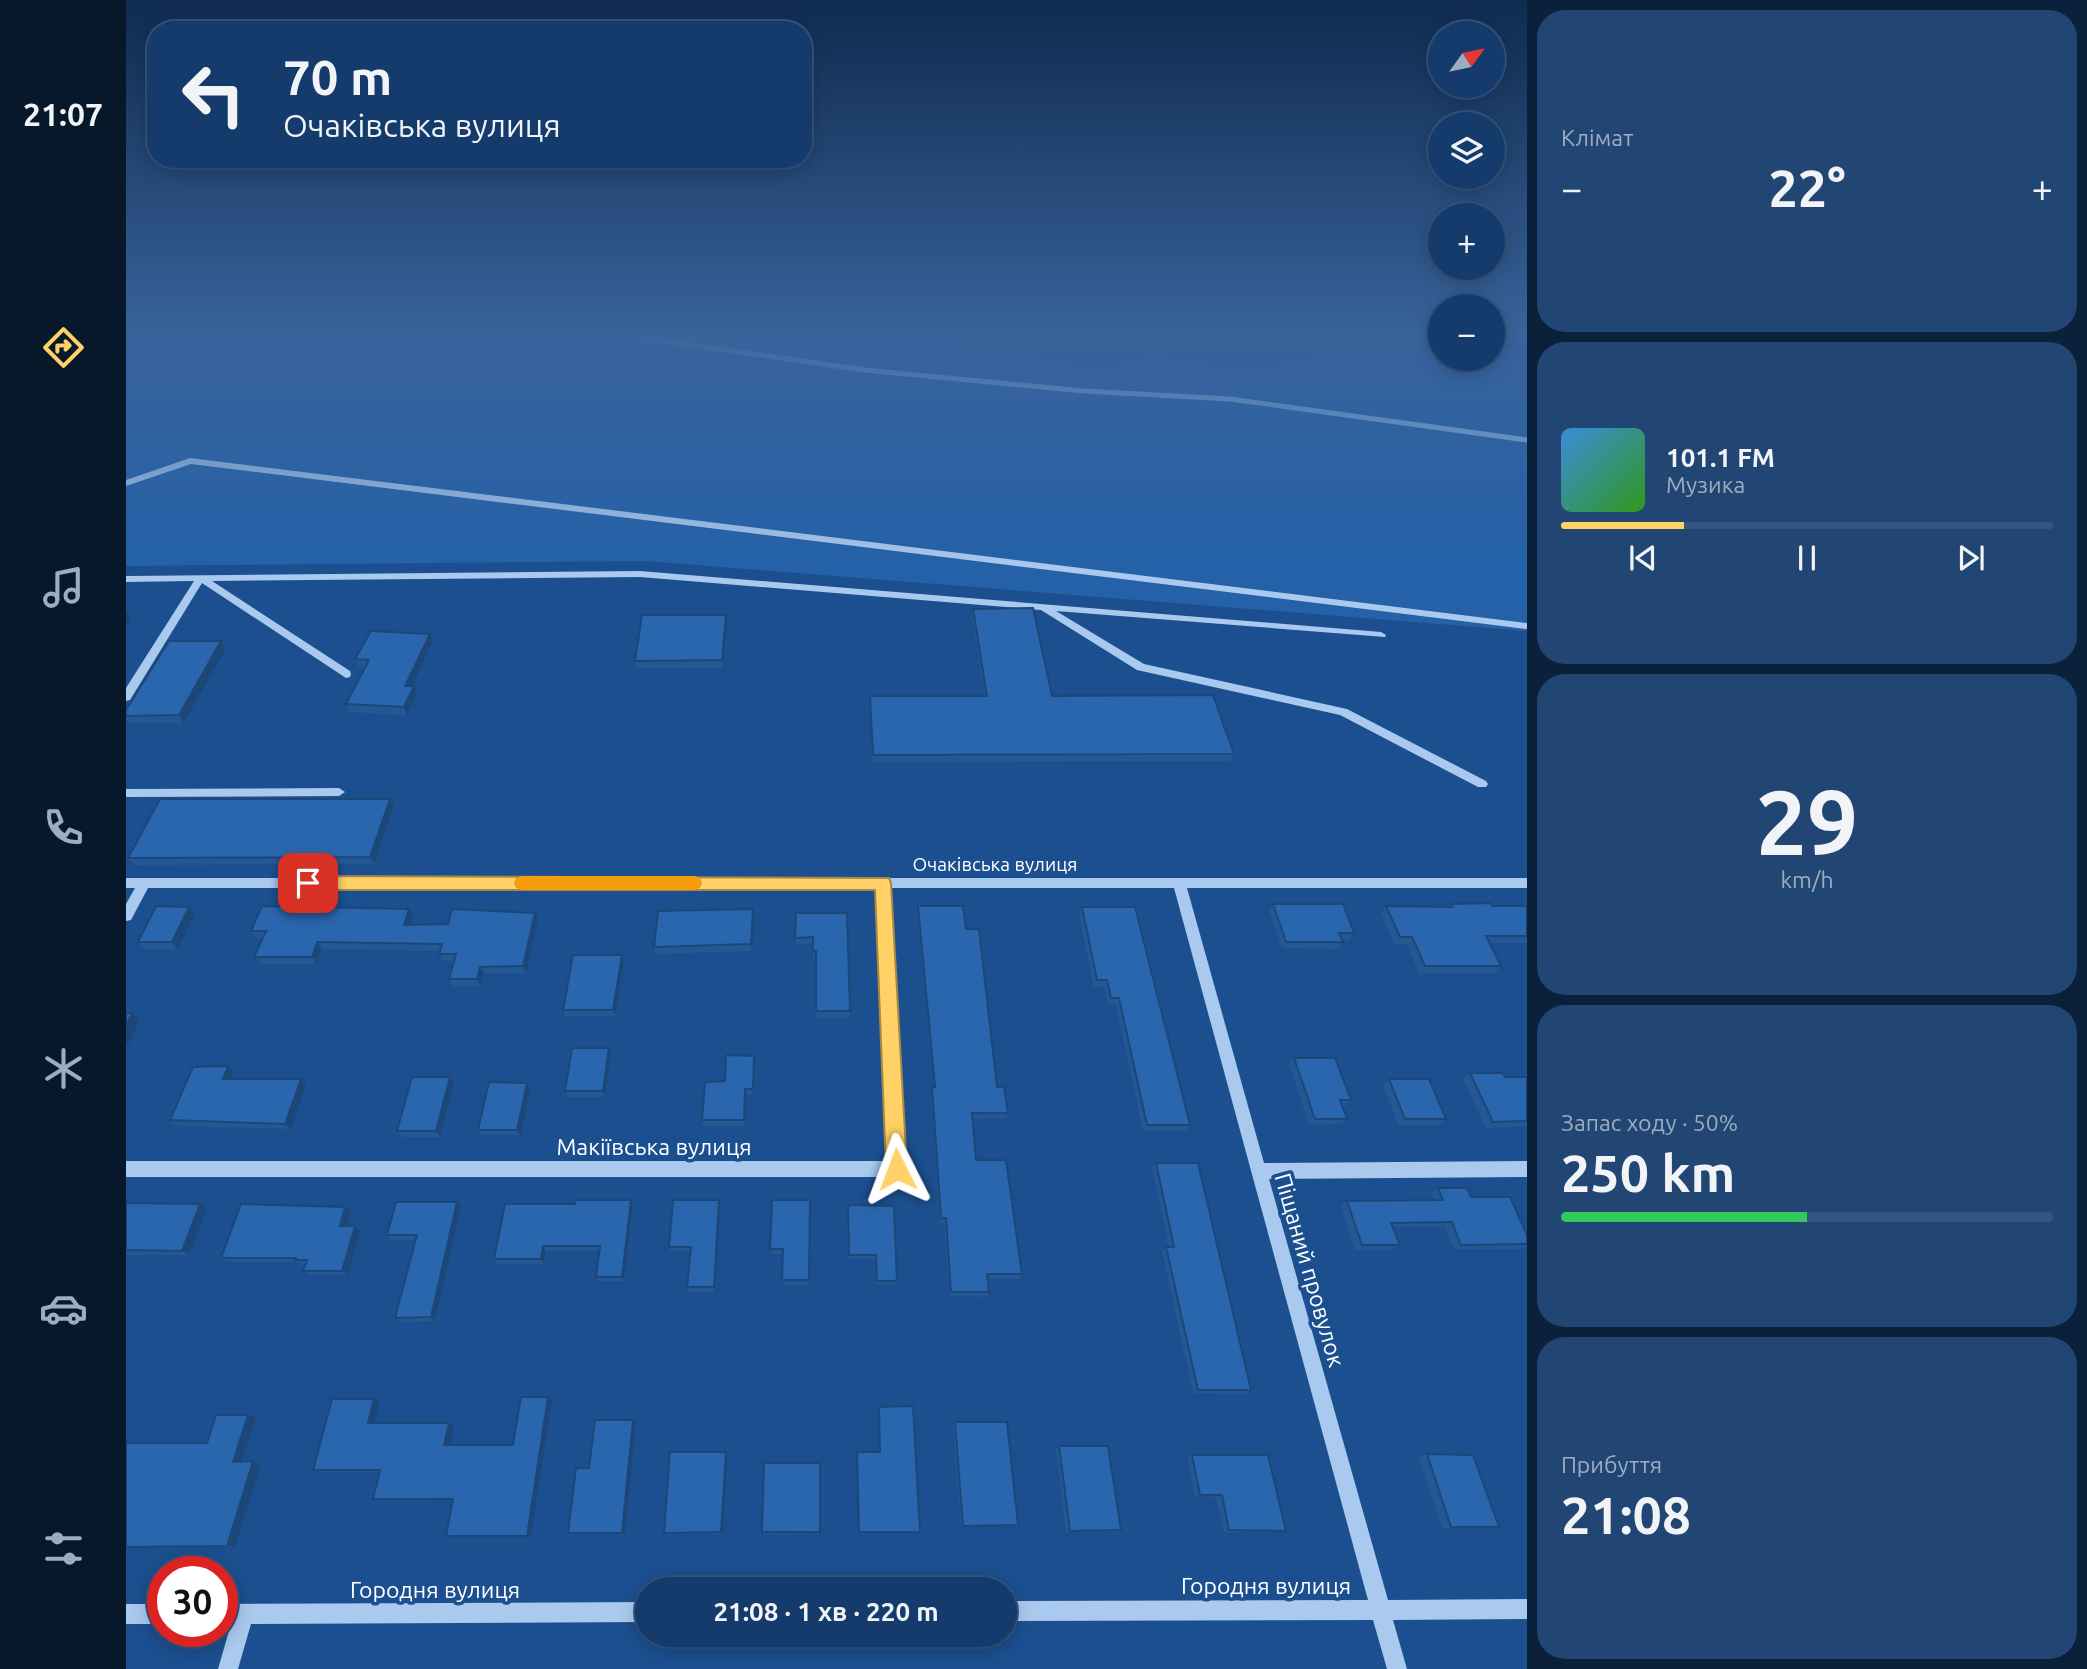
<!DOCTYPE html>
<html lang="uk">
<meta charset="utf-8">
<style>
body{margin:0;font-family:Ubuntu,sans-serif;background:#214673;color:#f1f3f6;height:100vh;display:flex;flex-direction:column;font-size:26px;white-space:nowrap}
*{box-sizing:border-box;margin:0}
p{font-size:23px;color:#9dadc1}
.icon{flex:none;width:38px;height:38px;fill:none;stroke:currentColor;stroke-width:2;stroke-linecap:round;stroke-linejoin:round}
.map{position:relative;flex:1;overflow:hidden}
.sheet{display:flex;flex-direction:column;gap:10px;padding:10px;background:#0b203b;width:560px}
.sheet>*{flex:none}
.banner{position:absolute;left:21px;top:21px;width:665px;height:147px;border-radius:28px;box-shadow:0 4px 18px #0003,0 0 0 2px #33557e;background:#143b6b;color:#f1f3f6;overflow:hidden}
.needle{width:46px;rotate:57deg}
.fabs{position:absolute;left:1302px;top:21px;display:grid;gap:14px}
.fabs a{display:grid;place-items:center;width:77px;height:77px;border-radius:50%;background:#143b6b;box-shadow:0 4px 18px #0003,0 0 0 2px #33557e;font-size:35px}
.speed{position:absolute;left:21px;top:1556px;display:flex;gap:14px;font-size:35px;font-weight:700;text-align:center}
.speed>*{display:grid;place-content:center;width:91px;height:91px;border-radius:50%;background:#143b6b;box-shadow:0 4px 18px #0003,0 0 0 2px #33557e;line-height:1}
.speed .limit{border:10px solid #d22;background:#fff;color:#111}
.pin{position:absolute;display:grid;place-items:center;width:60px;height:60px;color:#fff;margin:-30px;border-radius:14px;box-shadow:0 4px 10px #0006}
.me{position:absolute;width:77px;margin:-38px;rotate:357deg;stroke-linejoin:round;filter:drop-shadow(0 0 5px #0008)}
.turn{display:flex;align-items:center;gap:24px;height:147px;padding:0 21px;font-size:32px}
.turn .icon{width:91px;height:91px;stroke-width:2.5}
.turn b{display:block;font-size:49px;line-height:60px}
.big{font-size:52px;font-weight:700;line-height:1.1}
.sheet .card{flex:1;display:flex;flex-direction:column;justify-content:center;gap:10px;min-width:0;padding:0 24px;border-radius:28px;background:#214673}
.sheet .dial{align-items:center;gap:0}
.dial b{font-size:91px;line-height:1}
.song{display:flex;align-items:center;gap:21px}
.cover{width:84px;height:84px;border-radius:10px;background:linear-gradient(135deg,hsl(210 70% 55%),hsl(110 70% 35%))}
.played{height:7px;border-radius:4px;background:linear-gradient(90deg,#ffd166 25%,#33557e 25%)}
.keys{display:flex;justify-content:space-around;direction:ltr}
.heat{display:flex;justify-content:space-between;align-items:center;font-size:38px;direction:ltr}
.charge{height:10px;border-radius:5px;background:linear-gradient(90deg,#34c759 50%,#33557e 0)}
.trip{position:absolute;left:509px;top:1577px;width:382px;height:70px;border-radius:35px;background:#143b6b;box-shadow:0 4px 18px #0003,0 0 0 2px #33557e;font-weight:700;line-height:70px;text-align:center}
main{display:flex;flex:1;min-height:0}
.dock{display:flex;flex-direction:column;width:126px;justify-content:space-around;align-items:center;background:#08182b;color:#9dadc1}
.dock .icon{width:49px;height:49px}
.dock .active{color:#ffd166}
.dock b{font-size:32px;color:#f1f3f6}
.map>svg:first-child{display:block}
</style>
<main>
<nav class="dock">
<b>21:07</b>
<svg class="icon active" aria-label="directions" viewBox="0 0 24 24"><path d="M12 3l9 9-9 9-9-9zM9 14v-3h6M13 9l2 2-2 2"/></svg>
<svg class="icon" aria-label="music" viewBox="0 0 24 24"><path d="M9 18V5l10-2v13"/><circle cx="6" cy="18" r="3"/><circle cx="16" cy="16" r="3"/></svg>
<svg class="icon" aria-label="phone" viewBox="0 0 24 24"><path d="M5 4h4l2 5-3 2q2 4 5 5l2-3 5 2v4C11 20 4 13 5 4z"/></svg>
<svg class="icon" aria-label="climate" viewBox="0 0 24 24"><path d="M12 3v18M4 7l16 10M4 17L20 7"/></svg>
<svg class="icon" aria-label="car" viewBox="0 0 24 24"><path d="M5 17H2v-5l4-1 3-4h7l3 4 3 1v5h-3M9 17h6M6 11h13"/><circle cx="7" cy="17" r="2"/><circle cx="17" cy="17" r="2"/></svg>
<svg class="icon" aria-label="filters" viewBox="0 0 24 24"><path d="M4 7h16M4 17h16"/><circle cx="9" cy="7" r="2"/><circle cx="15" cy="17" r="2"/></svg>
</nav>
<div class="map">
<svg width="1401" height="1669" viewBox="0 0 1401 1669">
<rect width="100%" height="100%" fill="#1b4f8f"/>
<polygon fill="#2461a8" points="0,334 801,334 845,349 973,367 1027,357 1124,368 1306,341 1314,342 1314,359 1367,359 1367,347 1380,348 1401,372 1401,631 520,561 0,566"/>
<g fill="none" stroke-linecap="round" stroke-linejoin="round">
<polyline stroke="#9cc4f0" stroke-width="5" points="489,334 739,370 958,391 1104,399 1401,440"/>
<g fill="#a9c9ee" fill-rule="evenodd">
<polygon points="64,458 1401,623 1401,629 65,464 0,486 0,480"/>
<polygon points="514,571 1255,632 1260,635 1259,637 930,611 1018,664 1221,709 1360,781 1362,784 1360,787 1352,787 1214,715 1011,670 915,610 514,577 86,581 224,671 225,674 224,677 220,678 76,583 4,700 0,701 0,688 68,581 0,582 0,576"/>
<polygon points="213,788 219,792 213,796 0,797 0,789"/>
<polygon points="0,878 1401,878 1401,888 1061,888 1138,1163 1401,1161 1401,1177 1143,1179 1262,1600 1401,1599 1401,1619 1267,1620 1281,1669 1261,1669 1247,1620 878,1621 878,1601 1242,1600 1048,888 764,888 779,1169 777,1174 771,1177 0,1177 0,1161 763,1161 751,888 22,888 5,920 0,921 0,904 9,888 0,888"/>
<polygon points="522,1602 522,1622 125,1624 112,1669 92,1669 105,1624 96,1624 96,1604"/>
<rect x="0" y="1604" width="37" height="20"/>
</g>
</g>
<g fill="#245895">
<polygon points="847,609 926,696 1108,754 1105,761 746,762 744,696 859,696 846,616"/>
<polygon points="600,615 601,623 597,668 510,668 509,661"/>
<polygon points="307,641 286,686 291,694 281,715 224,712 220,704 240,667 233,667 229,659"/>
<polygon points="100,649 58,723 2,723 0,720 0,716"/>
<polygon points="264,799 268,806 248,864 8,865 2,858"/>
<polygon points="1147,904 1228,933 1223,940 1216,940 1217,942 1212,949 1156,948 1143,911"/>
<polygon points="1325,904 1367,906 1401,906 1401,943 1363,943 1375,966 1369,973 1293,973 1281,944 1268,944 1255,913 1260,906 1322,907"/>
<polygon points="792,906 840,929 871,1087 882,1113 880,1118 846,1119 850,1160 896,1274 894,1279 862,1278 863,1292 861,1297 824,1296 818,1223 814,1223 805,1093 806,1087 808,1087 791,913"/>
<polygon points="956,907 1064,1125 1060,1131 1017,1131 990,1005 982,1005 978,987 968,987 953,914"/>
<polygon points="283,909 287,915 284,925 322,924 412,919 400,973 358,973 354,986 327,986 323,979 328,961 317,961 313,954 314,951 196,949 191,964 134,964 128,957 137,938 130,938 125,931"/>
<polygon points="69,913 52,949 18,949 12,942"/>
<polygon points="670,913 721,913 724,1018 690,1018 690,958 687,958 687,944 670,944"/>
<polygon points="628,916 626,951 529,954 528,947"/>
<polygon points="496,955 498,962 489,1016 439,1016 437,1010"/>
<polygon points="483,1048 485,1054 479,1097 442,1097 439,1091"/>
<polygon points="1168,1058 1225,1100 1219,1105 1216,1106 1221,1119 1215,1124 1183,1125 1163,1064"/>
<polygon points="629,1062 627,1095 620,1095 619,1126 577,1126 576,1120 599,1081"/>
<polygon points="102,1066 108,1072 106,1079 175,1079 180,1085 165,1129 51,1126 44,1120"/>
<polygon points="1344,1073 1379,1077 1401,1077 1401,1126 1360,1128 1337,1079"/>
<polygon points="324,1077 328,1083 314,1137 276,1137 271,1131"/>
<polygon points="1263,1079 1320,1119 1313,1125 1272,1125 1257,1085"/>
<polygon points="404,1089 395,1135 356,1135 352,1130"/>
<polygon points="1030,1163 1125,1390 1119,1394 1067,1393 1036,1251 1040,1247 1043,1247 1026,1168"/>
<polygon points="1312,1188 1345,1197 1401,1235 1401,1247 1397,1249 1328,1249 1319,1227 1267,1227 1274,1245 1267,1250 1229,1250 1215,1206 1221,1201 1308,1200 1305,1193"/>
<polygon points="593,1200 594,1205 589,1292 563,1292 561,1287 565,1251 545,1251 543,1247"/>
<polygon points="684,1200 683,1285 657,1285 657,1254 645,1254 644,1249"/>
<polygon points="331,1202 335,1207 309,1321 275,1322 269,1318 289,1240 266,1240 261,1235"/>
<polygon points="0,1203 74,1204 81,1209 63,1255 0,1255"/>
<polygon points="507,1205 498,1281 473,1281 470,1277 473,1251 420,1251 418,1264 372,1264 368,1259"/>
<polygon points="722,1205 771,1281 770,1285 750,1285 750,1259 723,1259"/>
<polygon points="225,1212 221,1226 229,1226 234,1231 222,1275 184,1275 177,1271 179,1265 176,1265 173,1262 103,1262 95,1258"/>
<polygon points="426,1400 405,1537 325,1537 320,1536 327,1500 254,1501 247,1499 254,1472 194,1472 187,1470 254,1402 249,1423 328,1426 324,1445 387,1445"/>
<polygon points="753,1407 794,1532 792,1533 733,1533 731,1455 754,1452"/>
<polygon points="130,1418 116,1462 135,1464 109,1547 0,1548 0,1443 81,1443"/>
<polygon points="507,1420 510,1423 499,1534 445,1534 442,1533 463,1468"/>
<polygon points="829,1422 892,1525 889,1526 835,1527 827,1425"/>
<polygon points="933,1446 995,1530 991,1532 940,1532 930,1449"/>
<polygon points="600,1452 601,1454 597,1534 540,1534 538,1533"/>
<polygon points="1301,1454 1373,1527 1363,1528 1316,1528 1293,1457"/>
<polygon points="1066,1455 1160,1531 1154,1532 1098,1532 1090,1497 1069,1496 1061,1458"/>
<polygon points="694,1463 694,1533 637,1534 636,1532"/>
</g>
<g fill="#1d4779">
<polygon points="1,612 6,619 0,626 0,613"/>
<polygon points="600,615 601,623 597,668 596,660"/>
<polygon points="304,634 307,641 283,693 279,686"/>
<polygon points="95,641 100,649 58,723 53,715"/>
<polygon points="288,686 291,694 281,715 278,707"/>
<polygon points="264,799 268,806 248,864 244,857"/>
<polygon points="63,907 69,913 52,949 46,942"/>
<polygon points="283,909 287,915 282,932 278,925"/>
<polygon points="627,909 628,916 626,951 625,944"/>
<polygon points="409,913 412,919 400,973 397,966"/>
<polygon points="191,942 196,949 191,964 186,957"/>
<polygon points="496,955 498,962 489,1016 487,1010"/>
<polygon points="354,967 358,973 354,986 351,979"/>
<polygon points="6,1013 13,1020 2,1045 0,1043 0,1026"/>
<polygon points="483,1048 485,1054 479,1097 477,1091"/>
<polygon points="628,1056 629,1062 627,1095 627,1089"/>
<polygon points="102,1066 108,1072 103,1085 97,1079"/>
<polygon points="324,1077 328,1083 314,1137 310,1131"/>
<polygon points="175,1079 180,1085 165,1129 159,1124"/>
<polygon points="401,1083 404,1089 395,1135 391,1130"/>
<polygon points="619,1089 620,1095 619,1126 618,1120"/>
<polygon points="505,1200 507,1205 498,1281 496,1277"/>
<polygon points="593,1200 594,1205 589,1292 588,1287"/>
<polygon points="331,1202 335,1207 309,1321 305,1317"/>
<polygon points="74,1204 81,1209 63,1255 56,1251"/>
<polygon points="219,1207 225,1212 219,1231 214,1226"/>
<polygon points="229,1226 234,1231 222,1275 216,1271"/>
<polygon points="417,1246 420,1251 418,1264 415,1259"/>
<polygon points="422,1397 426,1400 405,1537 401,1536"/>
<polygon points="248,1399 254,1402 248,1426 242,1423"/>
<polygon points="122,1415 130,1418 115,1464 107,1462"/>
<polygon points="507,1420 510,1423 499,1534 496,1533"/>
<polygon points="323,1423 328,1426 324,1448 318,1445"/>
<polygon points="600,1452 601,1454 597,1534 595,1532"/>
<polygon points="127,1461 135,1464 109,1547 101,1546"/>
</g>
<g fill="#2a66ad" stroke="#1d4779" stroke-width="2">
<polygon points="907,608 926,696 1087,695 1108,754 747,755 744,696 861,696 847,609"/>
<polygon points="516,615 600,615 596,660 509,661"/>
<polygon points="245,631 304,634 279,686 288,686 278,707 220,704 243,660 229,659"/>
<polygon points="43,641 95,641 53,715 0,716 0,710"/>
<polygon points="34,799 264,799 244,857 2,858"/>
<polygon points="1365,903 1367,906 1401,906 1401,936 1360,936 1375,966 1299,966 1286,937 1274,937 1260,906 1326,907 1325,904"/>
<polygon points="1147,904 1217,904 1228,933 1213,933 1217,942 1160,942"/>
<polygon points="30,906 63,907 46,942 12,942"/>
<polygon points="136,906 283,909 278,925 322,924 326,909 409,913 397,966 354,967 351,979 323,979 330,954 313,954 316,944 191,942 186,957 128,957 140,931 125,931"/>
<polygon points="792,906 837,906 840,929 853,929 871,1087 878,1087 882,1113 846,1113 850,1160 880,1160 896,1274 861,1274 863,1292 825,1292 820,1218 815,1218 806,1087 809,1087"/>
<polygon points="956,907 1009,907 1064,1125 1021,1125 993,998 985,998 981,980 971,980"/>
<polygon points="627,909 625,944 528,947 532,911"/>
<polygon points="670,913 721,913 724,1011 690,1011 690,951 687,951 687,937 669,938"/>
<polygon points="447,955 496,955 487,1010 437,1010"/>
<polygon points="0,1013 6,1013 0,1026"/>
<polygon points="446,1048 483,1048 477,1091 439,1091"/>
<polygon points="600,1055 628,1056 627,1089 619,1089 618,1120 576,1120 579,1082 599,1081"/>
<polygon points="1168,1058 1209,1058 1225,1100 1214,1100 1221,1119 1189,1119"/>
<polygon points="102,1066 97,1079 175,1079 159,1124 44,1120 67,1067"/>
<polygon points="1344,1073 1377,1073 1379,1077 1401,1077 1401,1121 1367,1122"/>
<polygon points="286,1077 324,1077 310,1131 271,1131"/>
<polygon points="1263,1079 1303,1079 1320,1119 1279,1119"/>
<polygon points="363,1082 401,1083 391,1130 352,1130"/>
<polygon points="1030,1163 1072,1163 1125,1390 1072,1390 1040,1247 1048,1247"/>
<polygon points="1312,1188 1341,1188 1345,1197 1384,1197 1401,1235 1401,1244 1335,1245 1326,1222 1265,1223 1274,1245 1236,1245 1221,1201 1317,1200"/>
<polygon points="450,1200 505,1200 496,1277 470,1277 474,1246 417,1246 415,1259 368,1259 379,1204 449,1204"/>
<polygon points="547,1200 593,1200 588,1287 561,1287 565,1247 543,1247"/>
<polygon points="646,1200 684,1200 683,1280 656,1280 657,1249 644,1249"/>
<polygon points="270,1202 331,1202 305,1317 269,1318 291,1235 261,1235"/>
<polygon points="0,1203 74,1204 56,1251 0,1250"/>
<polygon points="115,1204 219,1207 214,1226 229,1226 216,1271 177,1271 181,1260 169,1260 170,1258 95,1258"/>
<polygon points="722,1205 768,1206 771,1281 751,1281 750,1255 723,1255"/>
<polygon points="395,1397 422,1397 401,1536 320,1536 327,1499 247,1499 254,1470 187,1470 206,1399 248,1399 242,1423 323,1423 318,1445 387,1445"/>
<polygon points="787,1406 794,1532 733,1532 731,1452 754,1452 753,1407"/>
<polygon points="90,1415 122,1415 107,1462 127,1461 101,1546 0,1547 0,1443 81,1443"/>
<polygon points="469,1420 507,1420 496,1533 442,1533 450,1468 463,1468"/>
<polygon points="829,1422 881,1422 892,1525 837,1526"/>
<polygon points="933,1446 982,1446 995,1530 944,1531"/>
<polygon points="544,1452 600,1452 595,1532 538,1533"/>
<polygon points="1301,1454 1347,1455 1373,1527 1325,1527"/>
<polygon points="1066,1455 1142,1455 1160,1531 1103,1530 1096,1495 1074,1495"/>
<polygon points="638,1463 694,1463 694,1532 636,1532"/>
</g>
<linearGradient id="sky" x2="0" y2="1"><stop stop-color="#0f2b4f"/><stop offset="0.59" stop-color="#39639b"/><stop offset="1" stop-color="#39639b" stop-opacity="0"/></linearGradient>
<rect width="1401" height="567" fill="url(#sky)"/>
<polygon fill="#ffd166" stroke="#a68842" stroke-width="2" points="182,876 763,878 765,883 781,1169 778,1176 771,1179 763,1176 760,1169 749,890 182,890 176,888 174,883 176,878"/>
<polygon fill="#f59e0b" points="396,876 568,876 574,878 576,883 574,888 568,890 396,890 390,888 388,883 390,878"/>
<g text-anchor="middle" dominant-baseline="central" stroke-width="7" stroke-linejoin="round" paint-order="stroke">
<g font-size="19" fill="#fff" stroke="#1b4f8f">
<text x="869" y="864">Очаківська вулиця</text>
</g>
<g font-size="23" fill="#fff" stroke="#1b4f8f">
<text x="528" y="1146">Макіївська вулиця</text>
<text transform="translate(1184 1270) rotate(74)">Піщаний провулок</text>
<text x="1140" y="1585">Городня вулиця</text>
<text x="309" y="1589">Городня вулиця</text>
</g>
</g>
</svg>
<div class="fabs">
<a><svg class="needle" viewBox="-14 -14 28 28"><path d="M0-13l5 13h-10z" fill="#e53935"/><path d="M0 13l5-13h-10z" fill="#9dadc1"/></svg></a>
<a><svg class="icon" aria-label="layers" viewBox="0 0 24 24"><path d="M12 4l9 5-9 5-9-5zM3 14l9 5 9-5"/></svg></a>
<a>+</a>
<a>−</a>
</div>
<div class="speed"><div class="limit">30</div></div>
<div class="pin" style="left:182px;top:883px;background:#d93025"><svg class="icon" aria-label="arrive" viewBox="0 0 24 24"><path d="M6 21V4h12l-3 4 3 4H6"/></svg></div>
<svg class="me" style="left:771px;top:1169px" viewBox="-20 -20 40 40"><path d="M0-17L14 15 0 8-14 15z" fill="#ffd166" stroke="#fff" stroke-width="4"/></svg>
<div class="trip">21:08 · 1 хв · 220 m</div>
<div class="banner">
<div class="turn"><svg class="icon" aria-label="left" viewBox="0 0 24 24"><path d="M17 20v-9H6M10 6l-5 5 5 5"/></svg><div><b>70 m</b>Очаківська вулиця</div></div>
</div>
</div>
<section class="sheet">
<div class="card"><p>Клімат</p>
<div class="heat"><a>−</a><b class="big">22°</b><a>+</a></div>
</div>
<div class="card">
<div class="song"><i class="cover"></i><div><b>101.1 FM</b><p>Музика</p></div></div>
<div class="played"></div>
<div class="keys"><svg class="icon" aria-label="previous" viewBox="0 0 24 24"><path d="M18 5L8 12l10 7zM5 5v14"/></svg><svg class="icon" aria-label="pause" viewBox="0 0 24 24"><path d="M8 5v14M16 5v14"/></svg><svg class="icon" aria-label="next" viewBox="0 0 24 24"><path d="M6 5l10 7-10 7zM19 5v14"/></svg></div>
</div>
<div class="card dial"><b>29</b><p>km/h</p></div>
<div class="card"><p>Запас ходу · 50%</p><b class="big">250 km</b><div class="charge"></div></div>
<div class="card"><p>Прибуття</p><b class="big">21:08</b></div>
</section>
</main>
